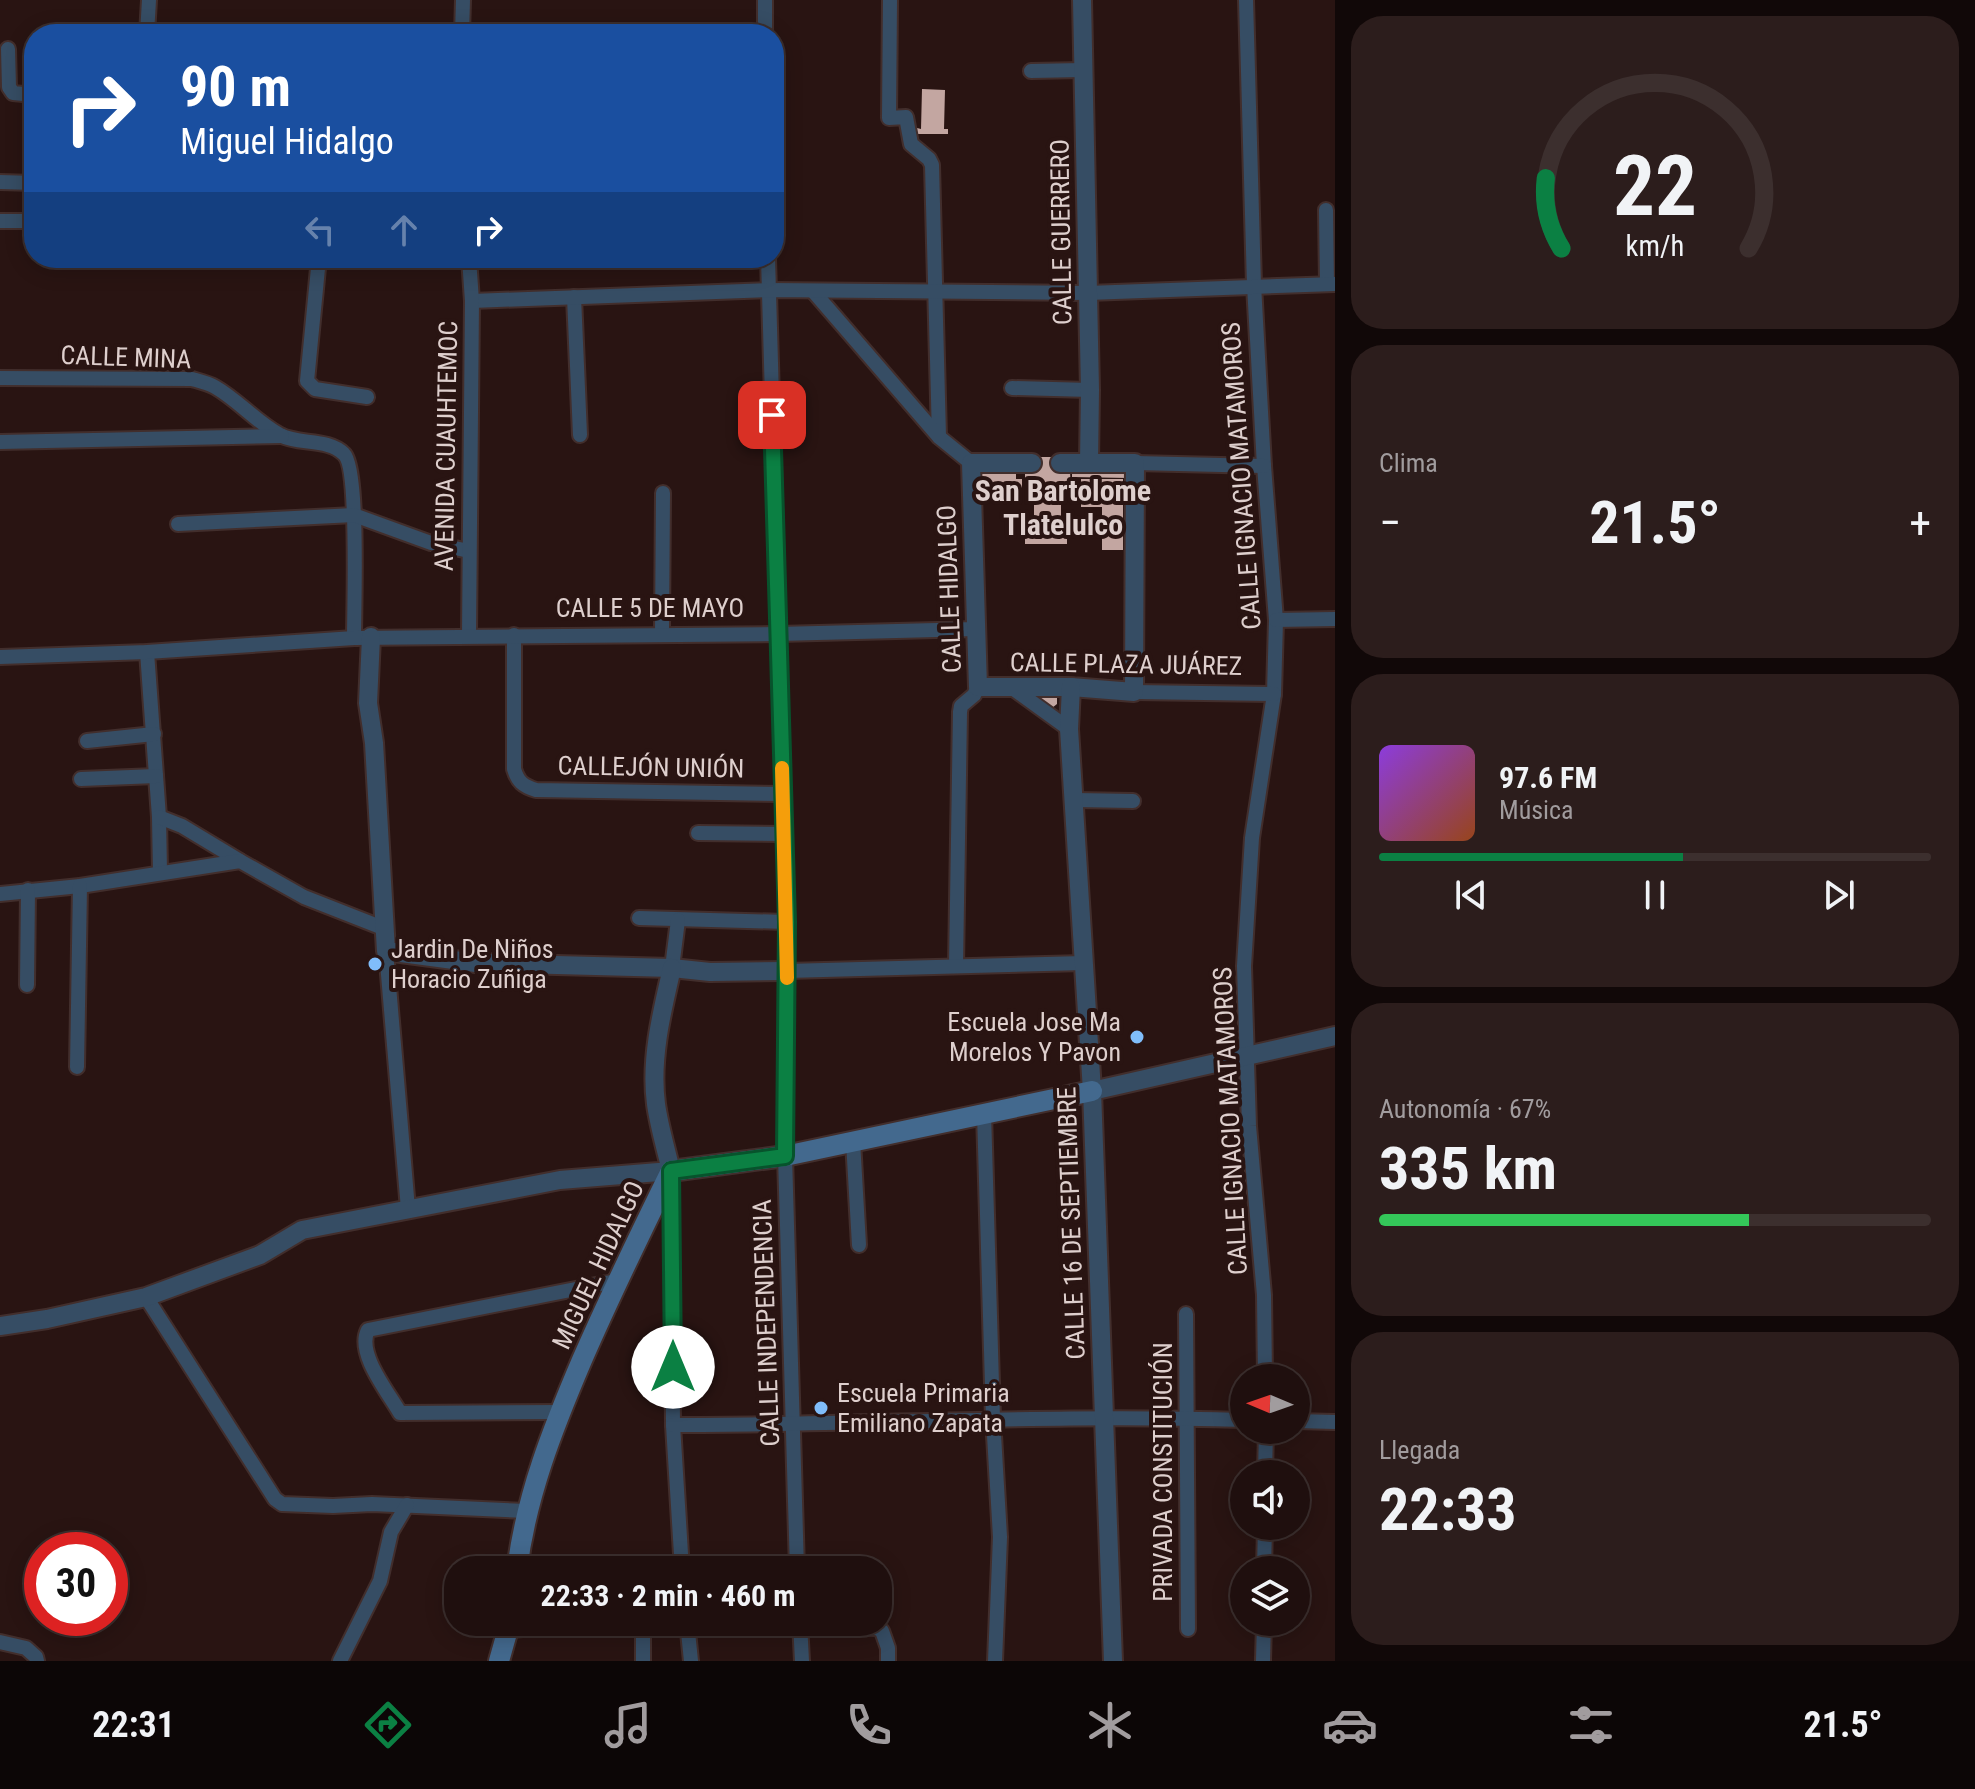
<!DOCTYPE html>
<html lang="es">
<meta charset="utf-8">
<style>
body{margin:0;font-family:"Roboto Condensed",sans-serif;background:#2c1d1c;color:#f1f3f6;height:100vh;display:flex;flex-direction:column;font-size:30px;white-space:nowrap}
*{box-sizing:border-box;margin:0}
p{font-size:26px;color:#a19c9e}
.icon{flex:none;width:44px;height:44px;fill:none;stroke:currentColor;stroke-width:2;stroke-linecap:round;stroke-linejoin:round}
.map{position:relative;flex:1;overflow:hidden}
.sheet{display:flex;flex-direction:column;gap:16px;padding:16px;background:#110808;width:640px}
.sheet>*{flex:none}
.guide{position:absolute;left:24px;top:24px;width:760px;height:244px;border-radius:32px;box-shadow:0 4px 20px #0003,0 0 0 2px #3c2f2e;background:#1a4fa0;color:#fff;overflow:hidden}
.needle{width:52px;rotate:272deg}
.fabs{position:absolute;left:1230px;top:1364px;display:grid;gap:16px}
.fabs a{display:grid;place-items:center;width:80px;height:80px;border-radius:50%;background:#1f0f0e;box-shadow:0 4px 20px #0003,0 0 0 2px #3c2f2e;font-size:40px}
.speed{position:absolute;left:24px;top:1532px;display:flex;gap:16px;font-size:40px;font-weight:700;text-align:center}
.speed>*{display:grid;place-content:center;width:104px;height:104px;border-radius:50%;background:#1f0f0e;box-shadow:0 4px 20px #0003,0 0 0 2px #3c2f2e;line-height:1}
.speed .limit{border:12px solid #d22;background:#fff;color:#111}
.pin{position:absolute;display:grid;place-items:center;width:68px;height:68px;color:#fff;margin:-34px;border-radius:16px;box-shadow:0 4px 12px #0006}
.me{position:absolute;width:88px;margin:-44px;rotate:0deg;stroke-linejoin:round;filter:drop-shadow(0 0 6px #0008)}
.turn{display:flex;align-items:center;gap:28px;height:168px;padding:0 24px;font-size:36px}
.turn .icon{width:104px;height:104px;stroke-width:2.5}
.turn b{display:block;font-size:56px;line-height:68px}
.lanes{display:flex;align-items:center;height:76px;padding:0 24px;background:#0003;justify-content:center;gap:40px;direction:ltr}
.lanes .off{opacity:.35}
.big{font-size:60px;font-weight:700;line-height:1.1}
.sheet .tile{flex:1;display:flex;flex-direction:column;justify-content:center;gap:12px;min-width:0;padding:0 28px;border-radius:32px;background:#2c1d1c}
.sheet .dial{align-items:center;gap:0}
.dial svg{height:208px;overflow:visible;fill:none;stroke:#3c2f2e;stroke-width:7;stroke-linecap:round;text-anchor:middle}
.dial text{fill:#f1f3f6;stroke:none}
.song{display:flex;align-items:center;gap:24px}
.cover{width:96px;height:96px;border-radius:12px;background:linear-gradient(135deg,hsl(270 70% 55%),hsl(20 70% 35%))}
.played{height:8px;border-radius:4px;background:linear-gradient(90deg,#0b8043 55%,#3c2f2e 55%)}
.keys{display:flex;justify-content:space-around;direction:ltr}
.heat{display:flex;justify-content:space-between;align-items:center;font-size:44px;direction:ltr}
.charge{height:12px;border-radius:6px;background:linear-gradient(90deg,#34c759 67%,#3c2f2e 0)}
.trip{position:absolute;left:444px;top:1556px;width:448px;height:80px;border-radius:32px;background:#1f0f0e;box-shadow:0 4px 20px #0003,0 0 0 2px #3c2f2e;font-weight:700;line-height:80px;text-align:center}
.tabs{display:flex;height:128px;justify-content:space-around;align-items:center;background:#0c0606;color:#a19c9e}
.tabs .icon{width:56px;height:56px}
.tabs .on{color:#0b8043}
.tabs b{font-size:36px;color:#f1f3f6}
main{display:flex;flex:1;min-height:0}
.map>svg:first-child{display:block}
</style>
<main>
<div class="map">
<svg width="1335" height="1661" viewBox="0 0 1335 1661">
<rect width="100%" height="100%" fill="#291412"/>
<g fill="#c3a6a1">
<polygon points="922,89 945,90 944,129 948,129 948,134 917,134 917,128 921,129"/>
<polygon points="1033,457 1060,457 1070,470 1071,494 1061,494 1061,536 1067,536 1067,544 1025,544 1025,537 1034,538 1034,491 1025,491 1025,470"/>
<polygon points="975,465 1016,466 1016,479 1022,479 1022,489 987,488 987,499 974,499"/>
<polygon points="1072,468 1128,470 1128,478 1072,477"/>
<polygon points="1081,479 1123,479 1123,550 1102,550 1102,507 1081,507"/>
<polygon points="1039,695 1057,695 1057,704 1052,708 1039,701"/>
</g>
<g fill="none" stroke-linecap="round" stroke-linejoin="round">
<g stroke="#422e2c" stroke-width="18">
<g id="minor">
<polyline points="765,0 765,34"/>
<polyline points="890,0 889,118 906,117 911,144 929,159 932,165 939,437"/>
<polyline points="1246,0 1254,285 1264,466 1276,620 1274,694 1252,838 1244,966 1249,1126 1264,1295 1265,1378"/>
<polyline points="147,34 149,0"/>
<polyline points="462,34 463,0"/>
<polyline points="8,49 9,87 13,93 34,95"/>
<polyline points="1031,71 1083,70"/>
<polyline points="0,182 34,183"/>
<polyline points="1326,210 1327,284"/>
<polyline points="0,221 34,221"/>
<polyline points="319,258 307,381 315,389 367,397"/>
<polyline points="768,258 787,922 785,1156 797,1570"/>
<polyline points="813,291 939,437 971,463"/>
<polyline points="574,297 580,435"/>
<polyline points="472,301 768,290 1088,293 1335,284"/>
<path d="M0,378L192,379C199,381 208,383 215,387C238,400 256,422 280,435C299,445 328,438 344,454C359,468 354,610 354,638"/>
<polyline points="1012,388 1090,390"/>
<polyline points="0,442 282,436"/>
<polyline points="1135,463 1264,466"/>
<polyline points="178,524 354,515 431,543 469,551"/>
<polyline points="1276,620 1335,619"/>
<polyline points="662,633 663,493"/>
<polyline points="469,635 472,301 469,258"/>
<path d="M514,635V769C518,782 523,786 536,790L783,794"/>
<polyline points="147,652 159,817 160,872"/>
<polyline points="0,657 147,652 354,638 778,634 976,629"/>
<polyline points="1011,687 1069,729"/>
<polyline points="1134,692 1274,694"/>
<polyline points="87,741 154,734"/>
<polyline points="81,779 156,776"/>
<polyline points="1075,800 1133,801"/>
<polyline points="159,817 182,826 240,861"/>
<polyline points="698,833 784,834"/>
<polyline points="0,894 80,886 240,861 304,897 383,928"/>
<polyline points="639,918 787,922"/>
<polyline points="386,951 408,1209"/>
<polyline points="956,966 960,712 961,706 974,695 978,687"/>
<polyline points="672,968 678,920"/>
<polyline points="787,971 1084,963"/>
<polyline points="27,985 28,890"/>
<polyline points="77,1067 80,886"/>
<polyline points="984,1113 993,1418 1000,1537 995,1661"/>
<polyline points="853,1141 859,1245"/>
<polyline points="671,1176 673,1425 682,1570"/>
<polyline points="146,1297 275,1499 282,1504 333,1506 372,1504 527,1511"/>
<polyline points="1186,1314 1188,1629"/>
<path d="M560,1412L400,1413C388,1392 356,1353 368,1330L616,1281"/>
<polyline points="1296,1421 1335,1422"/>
<path d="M673,1425C864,1425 1054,1414 1244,1420"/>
<polyline points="1265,1474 1266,1430"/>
<polyline points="1264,1570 1265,1526"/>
<polyline points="643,1622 643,1661"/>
<polyline points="687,1622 691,1661"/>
<polyline points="800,1622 802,1661"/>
<polyline points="800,1625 877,1628 882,1631 888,1648 888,1661"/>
<polyline points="509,1630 621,1622"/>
<polyline points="0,1642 26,1648 36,1657 37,1661"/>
<polyline points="340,1661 380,1581 391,1532 407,1505"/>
<polyline points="1263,1661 1264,1622"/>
</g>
</g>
<g stroke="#422e2c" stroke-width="22">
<g id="tertiary">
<polyline points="1082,0 1090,390 1089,463"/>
<polyline points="1032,463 971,463 978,687 1071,687 1134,692 1135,463 1060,463"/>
<polyline points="371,637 368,703 374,743 386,951 476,963 672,968 710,972 787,971"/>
<polyline points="1071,687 1069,729 1092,1091 1113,1661"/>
<polyline points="1092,1091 1335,1036"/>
<path d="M0,1326L47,1319L146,1297L260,1255L302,1230L560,1180L671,1171C666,1149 659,1126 656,1104C650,1059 662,1011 672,968"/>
</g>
</g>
<g stroke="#422e2c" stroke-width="24">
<g id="secondary">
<path d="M517,1570C526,1496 553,1428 582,1360C610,1296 640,1234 671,1171L785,1156L1092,1091"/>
<polyline points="499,1661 510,1622"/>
</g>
</g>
<use href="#minor" stroke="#364d64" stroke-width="14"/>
<use href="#tertiary" stroke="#364d64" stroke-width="18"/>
<use href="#secondary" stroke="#43698e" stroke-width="20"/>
</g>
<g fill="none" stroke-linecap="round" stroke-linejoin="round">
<g stroke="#07532c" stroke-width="20">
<polyline id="route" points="673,1367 671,1171 785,1156 787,922 772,415"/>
</g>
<use href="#route" stroke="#0b8043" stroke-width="14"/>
<polyline stroke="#f59e0b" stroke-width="14" points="782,768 787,978"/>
</g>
<g fill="#80bdfa" stroke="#291412" stroke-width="3">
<circle cx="375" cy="964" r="8"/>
<circle cx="1137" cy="1037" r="8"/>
<circle cx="821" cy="1408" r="8"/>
</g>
<g text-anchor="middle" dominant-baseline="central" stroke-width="8" stroke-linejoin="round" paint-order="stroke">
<g font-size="26" fill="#decfcd" stroke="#291412">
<text transform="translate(1061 232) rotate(-91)">CALLE GUERRERO</text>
<text transform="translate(126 357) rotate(2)">CALLE MINA</text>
<text transform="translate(446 446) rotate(-89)">AVENIDA CUAUHTEMOC</text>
<text transform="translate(1241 476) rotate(-94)">CALLE IGNACIO MATAMOROS</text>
<text transform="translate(949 589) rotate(-92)">CALLE HIDALGO</text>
<text x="650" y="608">CALLE 5 DE MAYO</text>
<text transform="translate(1126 664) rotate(1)">CALLE PLAZA JUÁREZ</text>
<text transform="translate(651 767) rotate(1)">CALLEJÓN UNIÓN</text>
<text transform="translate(1230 1121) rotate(-93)">CALLE IGNACIO MATAMOROS</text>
<text transform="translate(1071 1223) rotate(-92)">CALLE 16 DE SEPTIEMBRE</text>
<text transform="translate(598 1265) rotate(-65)">MIGUEL HIDALGO</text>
<text transform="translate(766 1323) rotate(-92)">CALLE INDEPENDENCIA</text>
<text transform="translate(1163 1472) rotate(-90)">PRIVADA CONSTITUCIÓN</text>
</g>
<g font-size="26" fill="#decfcd" stroke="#291412" text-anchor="start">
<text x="391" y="949">Jardin De Niños<tspan x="391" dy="30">Horacio Zuñiga</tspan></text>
<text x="1121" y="1022" text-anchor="end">Escuela Jose Ma<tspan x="1121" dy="30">Morelos Y Pavon</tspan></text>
<text x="837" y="1393">Escuela Primaria<tspan x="837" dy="30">Emiliano Zapata</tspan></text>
</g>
<g font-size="30" font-weight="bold" fill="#decfcd" stroke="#291412">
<text x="1063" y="490">San Bartolome<tspan x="1063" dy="34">Tlatelulco</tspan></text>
</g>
</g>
</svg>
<div class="fabs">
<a><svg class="needle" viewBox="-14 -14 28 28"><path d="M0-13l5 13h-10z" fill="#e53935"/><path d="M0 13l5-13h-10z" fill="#a19c9e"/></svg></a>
<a><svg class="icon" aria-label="sound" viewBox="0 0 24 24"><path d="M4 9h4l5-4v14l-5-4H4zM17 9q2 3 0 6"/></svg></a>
<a><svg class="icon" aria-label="layers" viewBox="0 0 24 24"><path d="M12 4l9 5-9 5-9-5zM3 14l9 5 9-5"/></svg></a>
</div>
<div class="speed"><div class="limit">30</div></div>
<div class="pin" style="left:772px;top:415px;background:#d93025"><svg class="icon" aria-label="arrive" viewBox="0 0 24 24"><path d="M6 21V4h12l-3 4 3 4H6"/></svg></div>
<svg class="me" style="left:673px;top:1367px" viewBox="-20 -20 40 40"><circle r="19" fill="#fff"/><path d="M0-13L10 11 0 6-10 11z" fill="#0b8043"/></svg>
<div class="trip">22:33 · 2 min · 460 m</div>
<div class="guide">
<div class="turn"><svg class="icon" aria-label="right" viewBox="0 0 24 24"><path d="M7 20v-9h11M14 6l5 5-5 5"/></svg><div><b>90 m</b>Miguel Hidalgo</div></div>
<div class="lanes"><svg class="icon off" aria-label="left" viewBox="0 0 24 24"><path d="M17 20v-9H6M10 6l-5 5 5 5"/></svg><svg class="icon off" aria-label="ahead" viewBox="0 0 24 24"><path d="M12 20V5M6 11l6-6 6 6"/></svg><svg class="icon" aria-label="right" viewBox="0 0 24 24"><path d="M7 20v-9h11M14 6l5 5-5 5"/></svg></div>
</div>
</div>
<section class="sheet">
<div class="tile dial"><svg viewBox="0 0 100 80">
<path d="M14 69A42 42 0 1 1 86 69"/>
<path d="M14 69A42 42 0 0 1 8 42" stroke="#0b8043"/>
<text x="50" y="56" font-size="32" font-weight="700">22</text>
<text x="50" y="72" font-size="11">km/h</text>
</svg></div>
<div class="tile"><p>Clima</p>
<div class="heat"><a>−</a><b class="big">21.5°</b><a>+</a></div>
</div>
<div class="tile">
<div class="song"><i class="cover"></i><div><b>97.6 FM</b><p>Música</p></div></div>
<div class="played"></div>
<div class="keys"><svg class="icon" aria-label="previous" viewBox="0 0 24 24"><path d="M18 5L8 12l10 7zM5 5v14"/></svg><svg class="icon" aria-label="pause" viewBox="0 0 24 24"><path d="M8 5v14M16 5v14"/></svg><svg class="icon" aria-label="next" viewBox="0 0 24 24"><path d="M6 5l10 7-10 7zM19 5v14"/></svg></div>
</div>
<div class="tile"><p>Autonomía · 67%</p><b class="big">335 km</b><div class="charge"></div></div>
<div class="tile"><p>Llegada</p><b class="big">22:33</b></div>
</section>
</main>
<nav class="tabs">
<b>22:31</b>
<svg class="icon on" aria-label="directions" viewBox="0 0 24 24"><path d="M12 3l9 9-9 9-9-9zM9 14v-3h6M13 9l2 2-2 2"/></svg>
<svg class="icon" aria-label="music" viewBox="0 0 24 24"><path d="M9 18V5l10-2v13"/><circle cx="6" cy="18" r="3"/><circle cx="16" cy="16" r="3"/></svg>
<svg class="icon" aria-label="phone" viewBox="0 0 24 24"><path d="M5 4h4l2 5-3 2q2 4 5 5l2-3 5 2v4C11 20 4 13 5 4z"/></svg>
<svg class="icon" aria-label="climate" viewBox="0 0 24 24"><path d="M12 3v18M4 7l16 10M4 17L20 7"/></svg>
<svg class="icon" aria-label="car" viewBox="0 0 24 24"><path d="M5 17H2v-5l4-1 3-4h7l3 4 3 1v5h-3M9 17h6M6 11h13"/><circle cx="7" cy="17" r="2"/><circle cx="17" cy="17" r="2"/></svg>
<svg class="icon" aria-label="filters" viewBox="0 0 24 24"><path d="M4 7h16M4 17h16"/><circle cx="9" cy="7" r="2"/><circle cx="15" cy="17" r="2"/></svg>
<b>21.5°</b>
</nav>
